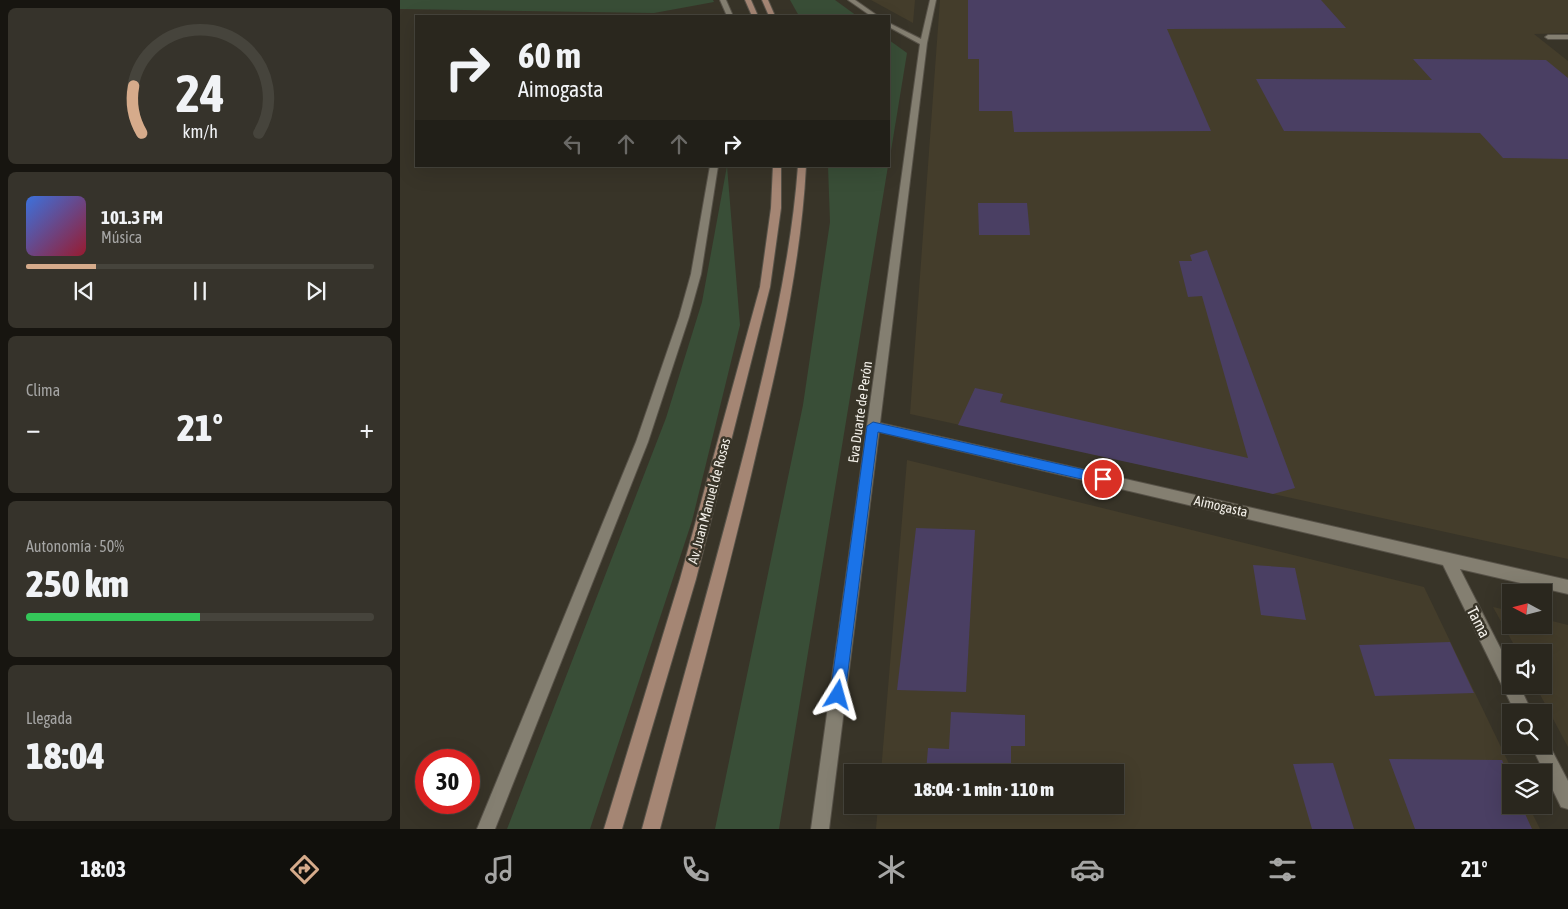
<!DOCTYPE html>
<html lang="es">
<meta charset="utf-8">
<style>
body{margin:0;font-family:"Asap Condensed",sans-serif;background:#36332b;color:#f1f3f6;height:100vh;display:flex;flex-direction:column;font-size:19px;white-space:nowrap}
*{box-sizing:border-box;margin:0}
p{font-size:16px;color:#a5a5a4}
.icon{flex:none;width:28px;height:28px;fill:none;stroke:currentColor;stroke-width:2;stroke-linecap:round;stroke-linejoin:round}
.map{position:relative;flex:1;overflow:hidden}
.panel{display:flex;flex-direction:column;gap:8px;padding:8px;background:#171510;width:400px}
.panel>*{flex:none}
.hud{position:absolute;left:15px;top:15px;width:475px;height:152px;border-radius:0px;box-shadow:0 5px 20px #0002,0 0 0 1px #46443c;background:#2a271e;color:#f1f3f6;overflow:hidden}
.needle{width:32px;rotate:277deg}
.buttons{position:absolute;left:1102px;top:584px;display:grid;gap:10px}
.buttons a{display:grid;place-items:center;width:50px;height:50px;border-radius:0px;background:#2a271e;box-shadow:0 5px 20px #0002,0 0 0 1px #46443c;font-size:25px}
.speed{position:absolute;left:15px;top:749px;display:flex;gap:10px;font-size:25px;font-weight:700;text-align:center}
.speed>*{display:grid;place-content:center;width:65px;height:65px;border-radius:50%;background:#2a271e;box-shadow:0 5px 20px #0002,0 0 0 1px #46443c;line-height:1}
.speed .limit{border:8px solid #d22;background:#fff;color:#111}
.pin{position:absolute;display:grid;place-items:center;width:42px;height:42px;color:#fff;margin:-21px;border:2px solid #fff;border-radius:50%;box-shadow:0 1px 5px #0007}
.me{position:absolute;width:55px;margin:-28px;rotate:8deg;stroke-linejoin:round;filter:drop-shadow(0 0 4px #0008)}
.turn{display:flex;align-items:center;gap:18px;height:105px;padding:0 20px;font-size:22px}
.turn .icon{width:65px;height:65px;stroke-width:2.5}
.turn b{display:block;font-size:35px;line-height:42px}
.lanes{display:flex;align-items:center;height:48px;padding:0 20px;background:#0003;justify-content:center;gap:25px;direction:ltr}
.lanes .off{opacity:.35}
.big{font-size:38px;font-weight:800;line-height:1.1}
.panel .widget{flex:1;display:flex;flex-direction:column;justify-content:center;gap:8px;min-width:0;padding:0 18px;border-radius:8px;background:#36332b}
.panel .dial{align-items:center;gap:0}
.dial svg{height:130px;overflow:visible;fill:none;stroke:#46443c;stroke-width:7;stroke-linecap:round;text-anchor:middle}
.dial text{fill:#f1f3f6;stroke:none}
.song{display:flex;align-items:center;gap:15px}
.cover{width:60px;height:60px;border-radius:8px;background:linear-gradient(135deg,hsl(220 70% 55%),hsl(350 70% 35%))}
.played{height:5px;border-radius:2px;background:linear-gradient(90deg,#d6ab8b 20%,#46443c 20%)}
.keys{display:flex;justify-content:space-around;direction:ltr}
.heat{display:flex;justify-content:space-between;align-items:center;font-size:28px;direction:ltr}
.charge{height:8px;border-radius:4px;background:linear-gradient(90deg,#34c759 50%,#46443c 0)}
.trip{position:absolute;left:444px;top:764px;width:280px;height:50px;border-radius:0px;background:#2a271e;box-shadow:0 5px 20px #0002,0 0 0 1px #46443c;font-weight:800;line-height:50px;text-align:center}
.menu{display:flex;height:80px;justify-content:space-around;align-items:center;background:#11100c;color:#a5a5a4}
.menu .icon{width:35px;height:35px}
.menu .current{color:#d6ab8b}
.menu b{font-size:22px;color:#f1f3f6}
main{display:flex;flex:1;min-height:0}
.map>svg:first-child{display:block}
</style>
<main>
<section class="panel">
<div class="widget dial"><svg viewBox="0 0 100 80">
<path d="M14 69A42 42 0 1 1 86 69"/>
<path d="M14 69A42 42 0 0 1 9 40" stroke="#d6ab8b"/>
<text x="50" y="56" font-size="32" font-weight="700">24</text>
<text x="50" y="72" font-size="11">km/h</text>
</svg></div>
<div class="widget">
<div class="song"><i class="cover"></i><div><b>101.3 FM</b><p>Música</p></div></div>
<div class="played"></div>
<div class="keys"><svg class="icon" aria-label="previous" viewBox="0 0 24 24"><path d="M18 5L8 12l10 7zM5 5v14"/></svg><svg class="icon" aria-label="pause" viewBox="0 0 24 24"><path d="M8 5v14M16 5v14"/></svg><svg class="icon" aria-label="next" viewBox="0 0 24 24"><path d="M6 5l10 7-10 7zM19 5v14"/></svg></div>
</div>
<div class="widget"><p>Clima</p>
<div class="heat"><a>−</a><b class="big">21°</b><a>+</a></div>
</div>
<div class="widget"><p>Autonomía · 50%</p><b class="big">250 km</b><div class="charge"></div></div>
<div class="widget"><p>Llegada</p><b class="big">18:04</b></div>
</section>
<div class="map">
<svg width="1168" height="829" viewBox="0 0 1168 829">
<rect width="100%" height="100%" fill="#383428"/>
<g fill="#443d2b">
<polygon points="471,0 515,0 513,23"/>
<polygon points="540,0 1168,0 1168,33 1134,34 1168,61 1168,559 510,414"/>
<polygon points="507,460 1024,587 1113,772 1111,805 1128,805 1140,829 476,829 478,805 715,805 715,772 481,772"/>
<polygon points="1093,607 1111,611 1111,625 1144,625 1144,619 1168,625 1168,747 1135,685 1144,685 1144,652 1118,652"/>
</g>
<g fill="#394e37">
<polygon points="0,0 313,0 314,2 254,13 0,9"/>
<polygon points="390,0 435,0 457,16 399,16"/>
<polygon points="489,40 507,53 489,163"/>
<polygon points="327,166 340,325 292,521 190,829 107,829 266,418 302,302"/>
<polygon points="428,166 488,166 379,829 315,829 403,405 430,222"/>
</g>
<g fill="#4a3f63">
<polygon points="568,0 921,0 946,28 767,29 811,131 614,132 612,111 579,111 579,59 568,59"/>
<polygon points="1013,59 1146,60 1168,78 1168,159 1103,158 1080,133 884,131 856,79 1032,80"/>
<polygon points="578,203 627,203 630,235 579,235"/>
<polygon points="807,250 895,488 873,494 558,425 575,388 603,394 600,402 848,458 802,296 788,297 779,261 792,261 790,255"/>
<polygon points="516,528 575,530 566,692 497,690"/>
<polygon points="853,565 895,568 906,620 861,615"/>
<polygon points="1050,642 1074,693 975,696 959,645"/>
<polygon points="551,712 625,715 625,746 611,746 611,772 526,772 528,748 549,749"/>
<polygon points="989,759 1102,760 1111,782 1111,805 1121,805 1132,829 1015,829"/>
<polygon points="933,763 954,829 912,829 893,764"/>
<polygon points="545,805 611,805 610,813 545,811"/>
</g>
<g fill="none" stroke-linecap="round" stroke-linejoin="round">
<g stroke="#575248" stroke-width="2">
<g id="minor">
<polygon points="320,0 326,0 333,16 327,16"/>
<polygon points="448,0 455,0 478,16 471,16"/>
<polygon points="530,0 536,0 527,43 480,423 1168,580 1168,594 1060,569 1111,669 1111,685 1119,685 1132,712 1115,712 1043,565 479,432 429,829 411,829 520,44 489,27 489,23 521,39"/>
<polygon points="1168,35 1168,39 1148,39 1145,37 1148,35"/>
<polygon points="310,166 318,166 301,274 289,317 248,442 95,829 77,829 236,442 279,317 291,274"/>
<polygon points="1144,738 1146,739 1168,781 1168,809 1161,807 1131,745 1144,745"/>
</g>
</g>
<g stroke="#575248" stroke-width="2">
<g id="secondary">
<polygon points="345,0 351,0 358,16 352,16"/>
<polygon points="362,0 368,0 375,16 369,16"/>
<polygon points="373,166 381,166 381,208 370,287 296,579 222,829 204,829 280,579 360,287 371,208"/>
<path d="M398,166H406C401,260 381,350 359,441C329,571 294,700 260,829H242C277,700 314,571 347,441C369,351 391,260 398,166Z"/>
</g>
</g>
<use href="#minor" fill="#847f71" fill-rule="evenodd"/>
<use href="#secondary" fill="#a58674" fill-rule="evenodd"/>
</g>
<polygon fill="#1a73e8" stroke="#114b97" points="473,422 703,474 707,475 709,479 707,482 703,484 478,432 445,695 443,700 438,702 432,700 430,695 467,426"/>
<g text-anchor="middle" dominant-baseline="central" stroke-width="5" stroke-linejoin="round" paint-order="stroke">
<g font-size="14" fill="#f2efe8" stroke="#383428">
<text transform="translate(460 412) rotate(-82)">Eva Duarte de Perón</text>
<text transform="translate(309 501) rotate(-75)">Av. Juan Manuel de Rosas</text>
<text transform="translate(821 506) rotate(13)">Aimogasta</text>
</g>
<g font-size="16" fill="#f2efe8" stroke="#383428">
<text transform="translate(1079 622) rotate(63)">Tama</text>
</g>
</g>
</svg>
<div class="buttons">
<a><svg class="needle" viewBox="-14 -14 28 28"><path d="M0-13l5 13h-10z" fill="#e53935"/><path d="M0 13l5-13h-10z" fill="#a5a5a4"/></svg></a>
<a><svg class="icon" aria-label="sound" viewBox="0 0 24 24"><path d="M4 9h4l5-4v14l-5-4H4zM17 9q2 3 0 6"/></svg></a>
<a><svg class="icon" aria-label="search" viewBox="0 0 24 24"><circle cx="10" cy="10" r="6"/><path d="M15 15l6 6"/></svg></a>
<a><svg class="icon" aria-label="layers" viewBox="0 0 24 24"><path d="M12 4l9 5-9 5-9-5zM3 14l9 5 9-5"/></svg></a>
</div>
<div class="speed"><div class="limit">30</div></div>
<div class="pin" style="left:703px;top:479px;background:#d93025"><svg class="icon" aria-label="arrive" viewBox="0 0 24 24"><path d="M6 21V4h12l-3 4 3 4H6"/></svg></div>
<svg class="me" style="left:438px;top:695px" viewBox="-20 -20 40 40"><path d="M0-17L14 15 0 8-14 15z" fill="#1a73e8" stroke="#fff" stroke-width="4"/></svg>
<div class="trip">18:04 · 1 min · 110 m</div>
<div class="hud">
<div class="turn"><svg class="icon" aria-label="right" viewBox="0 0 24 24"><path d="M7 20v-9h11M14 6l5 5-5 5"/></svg><div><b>60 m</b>Aimogasta</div></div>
<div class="lanes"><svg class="icon off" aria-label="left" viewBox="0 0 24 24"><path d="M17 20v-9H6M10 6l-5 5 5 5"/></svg><svg class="icon off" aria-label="ahead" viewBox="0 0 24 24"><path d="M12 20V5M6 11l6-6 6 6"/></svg><svg class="icon off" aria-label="ahead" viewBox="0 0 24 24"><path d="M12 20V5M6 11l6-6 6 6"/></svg><svg class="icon" aria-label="right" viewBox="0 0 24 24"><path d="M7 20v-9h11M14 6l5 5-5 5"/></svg></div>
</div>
</div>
</main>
<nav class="menu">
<b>18:03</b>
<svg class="icon current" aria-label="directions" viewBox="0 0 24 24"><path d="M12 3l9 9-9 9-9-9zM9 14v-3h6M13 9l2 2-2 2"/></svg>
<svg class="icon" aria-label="music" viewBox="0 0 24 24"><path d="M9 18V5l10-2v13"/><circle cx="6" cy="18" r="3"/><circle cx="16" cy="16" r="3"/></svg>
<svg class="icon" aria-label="phone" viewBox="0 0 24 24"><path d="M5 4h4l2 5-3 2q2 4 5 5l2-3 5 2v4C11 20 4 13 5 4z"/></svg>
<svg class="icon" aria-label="climate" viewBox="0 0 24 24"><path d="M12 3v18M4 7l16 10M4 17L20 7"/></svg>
<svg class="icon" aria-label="car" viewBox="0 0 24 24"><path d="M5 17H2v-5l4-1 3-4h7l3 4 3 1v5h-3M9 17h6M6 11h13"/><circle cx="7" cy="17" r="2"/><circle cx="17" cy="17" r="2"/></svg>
<svg class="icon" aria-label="filters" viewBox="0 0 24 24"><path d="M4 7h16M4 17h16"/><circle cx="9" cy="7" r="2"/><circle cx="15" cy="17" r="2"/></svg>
<b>21°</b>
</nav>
